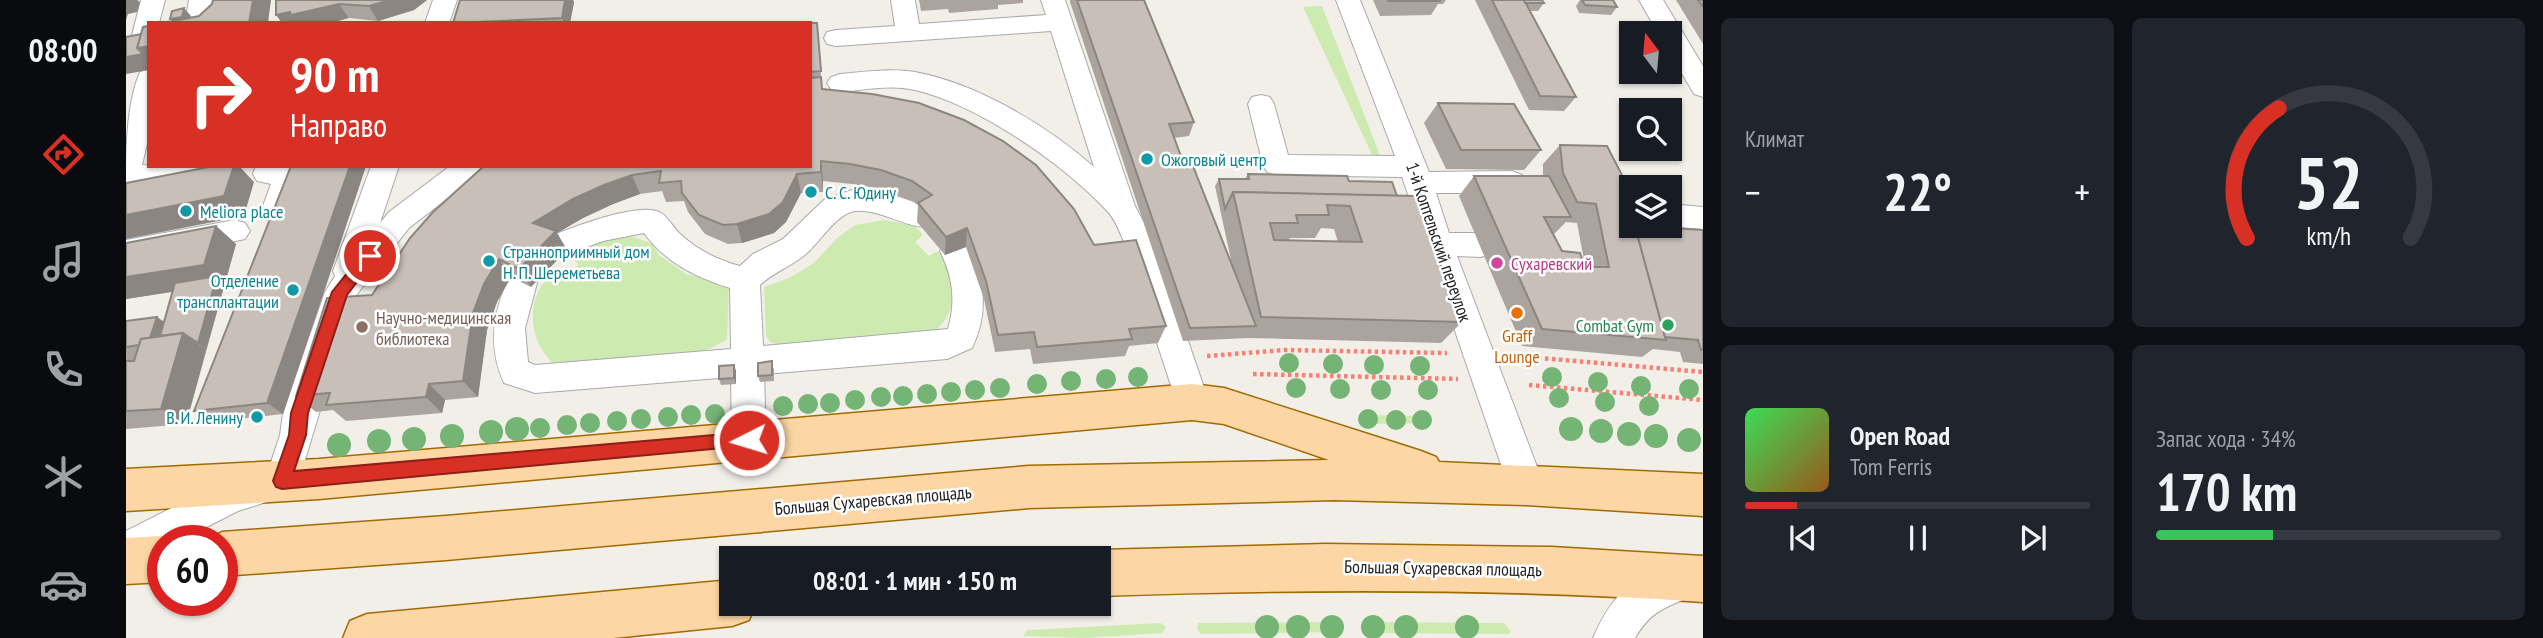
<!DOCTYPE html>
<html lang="ru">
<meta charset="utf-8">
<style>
body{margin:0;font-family:"PT Sans Narrow",sans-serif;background:#20242c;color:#f1f3f6;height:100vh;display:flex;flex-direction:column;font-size:26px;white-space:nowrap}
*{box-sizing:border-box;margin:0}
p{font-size:23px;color:#9ea1a6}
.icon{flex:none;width:38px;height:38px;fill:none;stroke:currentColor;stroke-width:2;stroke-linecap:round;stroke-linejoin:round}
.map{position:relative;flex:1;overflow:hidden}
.details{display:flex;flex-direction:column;gap:18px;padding:18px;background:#0d0f14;width:840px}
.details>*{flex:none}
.guide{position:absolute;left:21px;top:21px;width:665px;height:147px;border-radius:0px;box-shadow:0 2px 5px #0004;background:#d93025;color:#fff;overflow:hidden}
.needle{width:46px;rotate:344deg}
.fabs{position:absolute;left:1493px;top:21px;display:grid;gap:14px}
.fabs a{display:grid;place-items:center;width:63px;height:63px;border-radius:0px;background:#171b24;box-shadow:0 2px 5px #0004;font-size:35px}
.speed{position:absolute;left:21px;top:525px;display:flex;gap:14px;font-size:35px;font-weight:700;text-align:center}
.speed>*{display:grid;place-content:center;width:91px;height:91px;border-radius:50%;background:#171b24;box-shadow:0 2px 5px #0004;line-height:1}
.speed .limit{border:10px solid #d22;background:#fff;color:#111}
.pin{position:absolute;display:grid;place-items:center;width:60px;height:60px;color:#fff;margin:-30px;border:4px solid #fff;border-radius:50%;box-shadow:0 2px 7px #0007}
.me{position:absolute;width:77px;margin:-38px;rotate:265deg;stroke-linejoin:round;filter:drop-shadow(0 0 5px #0008)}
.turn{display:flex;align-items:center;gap:24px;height:147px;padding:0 28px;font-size:32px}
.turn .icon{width:91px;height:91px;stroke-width:2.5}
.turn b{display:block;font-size:49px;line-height:60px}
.big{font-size:52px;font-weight:700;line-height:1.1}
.details .widget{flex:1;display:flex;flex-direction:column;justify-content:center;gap:10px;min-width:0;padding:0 24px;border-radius:10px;background:#20242c}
.details .dial{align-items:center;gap:0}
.dial svg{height:182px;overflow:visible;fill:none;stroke:#363941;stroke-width:7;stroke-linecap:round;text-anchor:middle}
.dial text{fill:#f1f3f6;stroke:none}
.song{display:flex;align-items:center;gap:21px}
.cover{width:84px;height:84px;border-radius:10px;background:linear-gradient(135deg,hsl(130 70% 55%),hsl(30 70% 35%))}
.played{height:7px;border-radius:4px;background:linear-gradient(90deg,#d93025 15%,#363941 15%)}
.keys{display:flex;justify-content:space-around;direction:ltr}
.heat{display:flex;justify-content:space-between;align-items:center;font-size:38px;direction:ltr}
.charge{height:10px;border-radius:5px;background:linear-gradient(90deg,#34c759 34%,#363941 0)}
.details .tiles{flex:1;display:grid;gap:18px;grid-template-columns:repeat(2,1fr)}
.trip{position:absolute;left:593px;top:546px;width:392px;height:70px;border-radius:0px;background:#171b24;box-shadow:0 2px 5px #0004;font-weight:700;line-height:70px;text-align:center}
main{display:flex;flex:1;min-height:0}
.dock{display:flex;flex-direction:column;width:126px;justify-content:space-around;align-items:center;background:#090b0e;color:#9ea1a6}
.dock .icon{width:49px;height:49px}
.dock .selected{color:#d93025}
.dock b{font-size:32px;color:#f1f3f6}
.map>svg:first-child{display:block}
</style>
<main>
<nav class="dock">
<b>08:00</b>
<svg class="icon selected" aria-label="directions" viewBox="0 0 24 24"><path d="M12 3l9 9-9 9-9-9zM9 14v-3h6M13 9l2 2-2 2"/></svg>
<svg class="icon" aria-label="music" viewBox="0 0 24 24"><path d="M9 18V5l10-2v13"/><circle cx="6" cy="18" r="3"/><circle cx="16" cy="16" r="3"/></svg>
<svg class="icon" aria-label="phone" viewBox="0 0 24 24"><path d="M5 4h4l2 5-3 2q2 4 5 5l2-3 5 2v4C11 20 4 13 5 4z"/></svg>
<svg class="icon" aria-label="climate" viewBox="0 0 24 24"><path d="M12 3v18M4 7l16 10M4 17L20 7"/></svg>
<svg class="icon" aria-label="car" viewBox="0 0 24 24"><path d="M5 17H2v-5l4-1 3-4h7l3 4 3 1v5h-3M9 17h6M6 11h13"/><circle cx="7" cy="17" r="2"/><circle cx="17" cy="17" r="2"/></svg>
</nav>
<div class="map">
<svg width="1577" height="638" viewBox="0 0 1577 638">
<rect width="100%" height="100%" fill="#f2efe9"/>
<g fill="#cdebb0">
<polygon points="1196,6 1255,158 1249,161 1177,7"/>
<path d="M759,220L789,226L797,235L789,242L803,256L812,251L827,267C827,291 830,317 807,332L653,345L644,342L640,336L638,287L663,278L688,263L712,237L729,225Z"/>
<path d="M495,236L508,237L527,244L533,255L560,274L603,284L601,340L576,352L428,364C403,343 399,301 422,278L434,282L453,264L443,257L452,247Z"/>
<polygon points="1239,415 1298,416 1304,423 1241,424 1235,419"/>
<polygon points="1209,622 1215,626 1214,632 1075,634 1071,629 1072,623 1076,623"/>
<polygon points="1241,622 1378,623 1385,631 1382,634 1247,633 1241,631"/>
<polygon points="1035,623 1040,627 1036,633 958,638 897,636 902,630"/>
</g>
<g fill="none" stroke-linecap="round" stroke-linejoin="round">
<g stroke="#a9a9a9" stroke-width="2">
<g id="minor">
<polygon points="15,0 39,0 33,23 23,23 23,46 8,45 5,39"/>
<polygon points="63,0 87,0 83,23 59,23"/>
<polygon points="307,0 331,0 323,23 299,23"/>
<path d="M765,0H789L793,24L920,15L915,0H939L1009,206L1028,242L1083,402L1078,413L1066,417L1054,413L998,242C994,233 990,221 983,213C939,165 853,105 789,90C766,84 738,90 714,92L705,89L701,83L705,77L714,74C738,72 765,68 789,72C850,83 922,126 968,167L925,31L710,46L701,44L698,38L701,32L710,30L769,26Z"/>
<polygon points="1210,0 1234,0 1303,172 1386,171 1396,175 1400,182 1396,189 1386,193 1310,193 1323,233 1355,233 1366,237 1370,245 1366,253 1355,257 1331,256 1418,485 1413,497 1400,502 1387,497 1382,485 1276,177 1151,175 1141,172 1137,165 1122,104 1126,97 1135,95 1144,97 1148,104 1162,155 1269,156"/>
<polygon points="1513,0 1537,0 1577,66 1577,97 1568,94 1544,53 1544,33 1532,33"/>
<path d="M23,69V135L16,165L76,166L72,173L0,190C0,152 0,105 14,72Z"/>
<polygon points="130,166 173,166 177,173 159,219 149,222 139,219 135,211 145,184 131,181 127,174"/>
<polygon points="245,166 273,166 254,223 263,212 324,166 358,166 354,173 283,228 228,298 169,493 112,511 53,541 37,541 37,550 0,569 0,531 93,484 143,468 154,435 157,413 199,292 209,276 207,271"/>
<path d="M729,189L761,193L809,209L814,217L809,225C784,233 757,208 729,211C710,214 694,242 680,254C666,266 648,272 634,285L637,346L822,329C830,301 827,277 814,251L818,243L829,239L840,243C858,278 864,311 846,348L821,359L638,374L640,440L635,451L623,456L611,451L606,440L605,377L409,393L378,383C361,346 367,310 385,274L396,271L407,274L411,283L399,328L402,362L409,365L605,349L604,288C569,277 540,263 518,233L477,241L431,258L420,254L416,246L420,238C442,229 515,200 535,213C542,217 547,227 553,233C570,249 591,260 614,266L627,254L657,239L699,199Z"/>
<polygon points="1544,204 1577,207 1577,229 1543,226"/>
<polygon points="109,220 119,223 124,231 119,239 0,264 0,240"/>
<path d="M1556,563L1569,569L1575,582L1569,595C1541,607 1525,610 1509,638H1467C1487,592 1508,575 1556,563Z"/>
</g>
</g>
<g stroke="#a06b00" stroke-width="3">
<g id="major">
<polygon points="1066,384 1098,388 1295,451 1310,457 1313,462 1577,474 1577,516 1400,505 1208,500 903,508 320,560 96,576 96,541 79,541 96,532 320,516 903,466 1203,460 1098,424 1066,420 193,499 0,511 0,469 193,459"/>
<polygon points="37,536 48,541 37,541 37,582 0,584 0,538"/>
<path d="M1199,544L1426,547L1577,556V602C1376,588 1175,589 973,596V558H956L973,550Z"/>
<polygon points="606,580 606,604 629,604 623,620 606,626 487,638 217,638 224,621 241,614"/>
</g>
</g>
<g stroke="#fa8072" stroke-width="4.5" stroke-dasharray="3.5 3.5" stroke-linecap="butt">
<polyline points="1081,356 1159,350 1321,353"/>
<polyline points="1391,356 1577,372"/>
<polyline points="1127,374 1332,379"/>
<polyline points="1403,385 1577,400"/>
</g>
<use href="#minor" fill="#fff" fill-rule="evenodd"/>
<use href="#major" fill="#fcd6a4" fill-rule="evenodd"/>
</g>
<g fill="#74b475">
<circle cx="1163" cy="363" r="10"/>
<circle cx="1207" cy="364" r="10"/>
<circle cx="1248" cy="365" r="10"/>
<circle cx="1294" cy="366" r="10"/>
<circle cx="1012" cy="377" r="10"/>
<circle cx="1426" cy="377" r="10"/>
<circle cx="980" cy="379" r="10"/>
<circle cx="945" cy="381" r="10"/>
<circle cx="1472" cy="382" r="10"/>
<circle cx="911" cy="384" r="10"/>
<circle cx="1515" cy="386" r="10"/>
<circle cx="874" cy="388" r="10"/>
<circle cx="1170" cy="388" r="10"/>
<circle cx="1214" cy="389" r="10"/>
<circle cx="1563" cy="389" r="10"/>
<circle cx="849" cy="390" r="10"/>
<circle cx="1255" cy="390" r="10"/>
<circle cx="1302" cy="390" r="10"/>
<circle cx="825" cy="392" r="10"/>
<circle cx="801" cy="394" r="10"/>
<circle cx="777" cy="396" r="10"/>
<circle cx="755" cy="397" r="10"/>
<circle cx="1433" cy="398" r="10"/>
<circle cx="729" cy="400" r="10"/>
<circle cx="1479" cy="402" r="10"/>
<circle cx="704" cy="403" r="10"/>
<circle cx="682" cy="404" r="10"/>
<circle cx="657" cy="406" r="10"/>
<circle cx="1523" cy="406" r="10"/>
<circle cx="589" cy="414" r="10"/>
<circle cx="565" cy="415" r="10"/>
<circle cx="542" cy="417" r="10"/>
<circle cx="515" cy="419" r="10"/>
<circle cx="1242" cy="419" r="10"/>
<circle cx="1270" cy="420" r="10"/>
<circle cx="1296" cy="420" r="10"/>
<circle cx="491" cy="421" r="10"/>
<circle cx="464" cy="423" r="10"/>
<circle cx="441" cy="425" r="10"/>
<circle cx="391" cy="429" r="12"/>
<circle cx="1445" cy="429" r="12"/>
<circle cx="414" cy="428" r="10"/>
<circle cx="1475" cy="431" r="12"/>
<circle cx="365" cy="432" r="12"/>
<circle cx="1503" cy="434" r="12"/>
<circle cx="326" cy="436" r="12"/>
<circle cx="1530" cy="436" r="12"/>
<circle cx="288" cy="439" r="12"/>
<circle cx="1563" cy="440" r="12"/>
<circle cx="253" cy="441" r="12"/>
<circle cx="213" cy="445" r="12"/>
<circle cx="1141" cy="627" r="12"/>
<circle cx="1172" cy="627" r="12"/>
<circle cx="1206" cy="627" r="12"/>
<circle cx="1247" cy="627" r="12"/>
<circle cx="1280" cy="627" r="12"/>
<circle cx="1341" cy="627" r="12"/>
</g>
<g fill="#aba49e" fill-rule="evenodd">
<polygon points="150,0 301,0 288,10 252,21 223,18"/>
<polygon points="334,0 447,0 448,2 444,23 327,23"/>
<polygon points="793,0 897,0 897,3 872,5 872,9 823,13 822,9 795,11"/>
<path d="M944,0H1018L1068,122L1063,136L1048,138L1059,167L1107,269L1089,186L1093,179H1119L1122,174L1223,181L1271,196L1336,322L1315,343L1122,338L1057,341L944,2ZM1195,228L1208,229L1212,242L1162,241L1164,238H1189Z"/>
<polygon points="1247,0 1320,0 1317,4 1312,4 1305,15 1254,16"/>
<polygon points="1349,0 1416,0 1418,3 1412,11 1404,11 1450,97 1438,111 1403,110"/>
<polygon points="1454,0 1487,0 1491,7 1485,15 1453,13 1450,6"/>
<polygon points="1550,0 1577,0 1577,44"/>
<polygon points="684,23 691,23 696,89 968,245 1040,326 1032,343 1003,346 999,356 907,364 904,349 869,352 858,299 840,247 819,255 791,222 792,205 786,201 756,189 726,184 697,181 697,192 675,193 660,222 648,233 616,243 602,244 579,234 562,212 558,201 540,202 536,191 514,194 487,204 457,218 431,233 441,250 405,287 385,277 371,302 361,330 352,397 319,400 316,413 220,421 207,410 190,412 170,396 246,295 358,166 684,166"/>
<polygon points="1312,103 1415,150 1398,170 1320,169 1298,123"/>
<path d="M1434,145L1505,226L1577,230V364L1557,362L1554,352L1527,349L1516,357L1396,346L1333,196L1348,176H1417V164ZM1440,222L1451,223L1459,265L1436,251L1428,234Z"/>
<polygon points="165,166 240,166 157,414 85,422 68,411"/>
<polygon points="90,226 110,244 60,424 0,429 0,321 31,317 38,322 46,292 0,299 0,243"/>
<polygon points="608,365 610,371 610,384 595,385 593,379"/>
<polygon points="648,368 648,381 634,382 632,376"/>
</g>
<g fill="#8b8681">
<polygon points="0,0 11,0 14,2 11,12 2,14 0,20"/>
<polygon points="127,0 145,0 142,23 123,23"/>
<polygon points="264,0 301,0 288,10 252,21 243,6"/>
<polygon points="439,0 447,0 448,2 444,23 438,23 436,18"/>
<polygon points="213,4 223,18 205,23 156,23 150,15"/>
<polygon points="58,8 65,16 63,23 47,23 44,19"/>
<polygon points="23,33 23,70 0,74 0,57 11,48"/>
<polygon points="695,161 697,181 697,192 695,172"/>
<polygon points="108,166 113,166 128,182 118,216 0,239 0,215"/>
<polygon points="224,166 240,166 157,414 141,403"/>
<polygon points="671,174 675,193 660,222 648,233 616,243 611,224"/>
<polygon points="506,175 514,194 487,204 457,218 431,233 441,250 405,287 393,269 407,223 447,199 478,185"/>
<polygon points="90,226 110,244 80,350 72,343 89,285 0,299 0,277"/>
<polygon points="841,228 840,247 819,255 820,237"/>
<polygon points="373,259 385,277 371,302 361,330 352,397 337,381 347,313 358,284"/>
<polygon points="31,317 48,329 22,344"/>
<polygon points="57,333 80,350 60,424 35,409"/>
<polygon points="608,365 610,371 610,384 608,378"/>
<polygon points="303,384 319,400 316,413 300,397"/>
</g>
<g fill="#c7bfb8" stroke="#8b8681" stroke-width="2" fill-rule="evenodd">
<polygon points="87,0 127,0 123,23 38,23 73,16 86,4"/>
<polygon points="150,0 264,0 243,6 213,4 165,15 164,12 150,15"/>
<polygon points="334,0 439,0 436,18 327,23"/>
<polygon points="951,0 1018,0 1068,122 1043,124 1059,167 1067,166 1130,326 1064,328"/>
<rect x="1262" y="0" width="52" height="1"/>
<polygon points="1366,0 1398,0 1450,97 1414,96"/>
<polygon points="1398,0 1416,0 1418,3 1399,3"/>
<polygon points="1456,0 1487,0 1491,7 1459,5"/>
<polygon points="1572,0 1577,0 1577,7"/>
<polygon points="58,8 56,17 44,19 46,11"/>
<polygon points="684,23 691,23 695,71 684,72"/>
<polygon points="23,26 23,46 11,48 17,27"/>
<polygon points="15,34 11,48 17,54 0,57 0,37"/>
<polygon points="695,77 696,89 746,94 793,103 838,120 877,141 910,165 948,209 968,245 1010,240 1040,326 1003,329 1006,339 911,347 908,332 872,335 860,281 841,228 820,237 792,203 806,195 786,181 755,170 724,164 695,161 695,172 671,174 657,202 643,214 611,224 597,225 573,215 556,193 555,181 533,183 535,171 506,175 478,185 447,199 407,223 430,231 393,269 373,259 358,284 347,313 337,381 303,384 300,397 200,405 204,393 170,396 201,298 246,295 284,238 307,212 358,166 684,166 684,78"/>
<polygon points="1312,103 1388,104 1415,150 1335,150"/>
<polygon points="1434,145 1481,146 1496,175 1505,210 1505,226 1509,226 1540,340 1416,329 1348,176 1423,176 1445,217 1418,217 1436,251 1454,253 1459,267 1483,267 1470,204 1451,202 1437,173"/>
<polygon points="88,166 108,166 98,196 0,215 0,183"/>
<polygon points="165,166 224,166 141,403 68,411"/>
<polygon points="1122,174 1221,176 1223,181 1266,182 1271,196 1107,192 1099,209 1093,179 1123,179"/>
<path d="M1107,192L1289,196L1336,322L1135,317ZM1201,205L1224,206L1236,242L1148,240L1144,223H1172L1170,215H1203Z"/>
<polygon points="90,226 78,265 0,277 0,243"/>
<polygon points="1509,226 1577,230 1577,350 1575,350 1572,340 1539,337"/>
<polygon points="91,276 72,343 57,333 34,336 49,283"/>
<polygon points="31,317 24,338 15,339 13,345 0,347 0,321"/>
<polygon points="57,333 35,409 0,411 0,361 8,361 15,339"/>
<polygon points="646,361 646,375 632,376 632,363"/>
<polygon points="608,365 608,378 593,379 593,366"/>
</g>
<polygon fill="#d93025" stroke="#8d1f18" stroke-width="2" points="244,250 251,256 221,295 182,413 180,435 168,471 623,432 629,434 632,440 629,445 156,489 150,487 147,481 163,435 165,413 206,292 238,252"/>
<g fill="#0f9aa8" stroke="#fff" stroke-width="2.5">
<circle cx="1021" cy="159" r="7"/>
<circle cx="685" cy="192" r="7"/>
<circle cx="60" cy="211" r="7"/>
<circle cx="363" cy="261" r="7"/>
<circle cx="167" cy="290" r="7"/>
<circle cx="131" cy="417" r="7"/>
</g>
<circle fill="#d1479c" stroke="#fff" stroke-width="2.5" cx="1371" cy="263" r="7"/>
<circle fill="#e8710a" stroke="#fff" stroke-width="2.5" cx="1391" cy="313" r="7"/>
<circle fill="#2e9e5b" stroke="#fff" stroke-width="2.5" cx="1542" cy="325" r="7"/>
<circle fill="#8d6e63" stroke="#fff" stroke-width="2.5" cx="236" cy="327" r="7"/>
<g text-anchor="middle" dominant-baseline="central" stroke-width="5" stroke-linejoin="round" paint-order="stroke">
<g font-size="18" fill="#0d838f" stroke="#fff" text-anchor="start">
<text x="1035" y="159">Ожоговый центр</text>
<text x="699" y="192">С. С. Юдину</text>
<text x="74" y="211">Meliora place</text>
<text x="377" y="251">Странноприимный дом<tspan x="377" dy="21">Н. П. Шереметьева</tspan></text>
<text x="153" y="280" text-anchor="end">Отделение<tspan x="153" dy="21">трансплантации</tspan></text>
<text x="117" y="417" text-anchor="end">В. И. Ленину</text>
</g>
<g font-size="18" fill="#222" stroke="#fff">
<text transform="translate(1313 242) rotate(71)">1-й Коптельский переулок</text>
<text transform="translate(747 500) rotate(-5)">Большая Сухаревская площадь</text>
<text transform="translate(1317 568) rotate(1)">Большая Сухаревская площадь</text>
</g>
<g font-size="18" fill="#b23c85" stroke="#fff" text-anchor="start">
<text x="1385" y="263">Сухаревский</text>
</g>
<g font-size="18" fill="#785e54" stroke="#fff" text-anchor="start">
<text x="250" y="317">Научно-медицинская<tspan x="250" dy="21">библиотека</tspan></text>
</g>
<g font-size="18" fill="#27864d" stroke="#fff" text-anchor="end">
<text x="1528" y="325">Combat Gym</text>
</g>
<g font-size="18" fill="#c56008" stroke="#fff">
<text x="1391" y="335">Graff<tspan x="1391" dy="21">Lounge</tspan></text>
</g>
</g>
</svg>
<div class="fabs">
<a><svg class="needle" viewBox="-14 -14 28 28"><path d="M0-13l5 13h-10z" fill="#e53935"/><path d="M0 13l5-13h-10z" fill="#9ea1a6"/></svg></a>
<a><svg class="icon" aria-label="search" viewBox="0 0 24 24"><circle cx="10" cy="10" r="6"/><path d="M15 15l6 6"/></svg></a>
<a><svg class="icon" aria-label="layers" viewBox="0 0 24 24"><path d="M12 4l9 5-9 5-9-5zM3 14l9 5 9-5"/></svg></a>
</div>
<div class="speed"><div class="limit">60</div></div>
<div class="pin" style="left:244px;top:256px;background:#d93025"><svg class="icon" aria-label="arrive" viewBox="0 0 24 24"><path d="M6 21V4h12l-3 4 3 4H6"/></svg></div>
<svg class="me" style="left:623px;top:440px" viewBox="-20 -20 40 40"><circle r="17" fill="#d93025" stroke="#fff" stroke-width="3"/><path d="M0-11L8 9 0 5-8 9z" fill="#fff"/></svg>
<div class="trip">08:01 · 1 мин · 150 m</div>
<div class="guide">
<div class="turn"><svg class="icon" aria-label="right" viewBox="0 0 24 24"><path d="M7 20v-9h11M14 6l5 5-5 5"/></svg><div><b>90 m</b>Направо</div></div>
</div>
</div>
<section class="details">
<div class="tiles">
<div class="widget"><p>Климат</p>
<div class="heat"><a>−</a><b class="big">22°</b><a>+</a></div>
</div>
<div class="widget dial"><svg viewBox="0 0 100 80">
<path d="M14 69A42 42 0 1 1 86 69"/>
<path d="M14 69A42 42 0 0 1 28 12" stroke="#d93025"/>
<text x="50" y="56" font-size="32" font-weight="700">52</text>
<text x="50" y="72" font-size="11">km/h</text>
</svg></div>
<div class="widget">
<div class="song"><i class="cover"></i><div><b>Open Road</b><p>Tom Ferris</p></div></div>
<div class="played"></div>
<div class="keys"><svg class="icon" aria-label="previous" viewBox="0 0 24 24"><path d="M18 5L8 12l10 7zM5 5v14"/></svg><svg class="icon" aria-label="pause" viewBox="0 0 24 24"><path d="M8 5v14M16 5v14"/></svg><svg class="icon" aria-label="next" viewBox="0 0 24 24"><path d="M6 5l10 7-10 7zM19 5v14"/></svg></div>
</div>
<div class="widget"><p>Запас хода · 34%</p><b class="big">170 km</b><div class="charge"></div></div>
</div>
</section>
</main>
